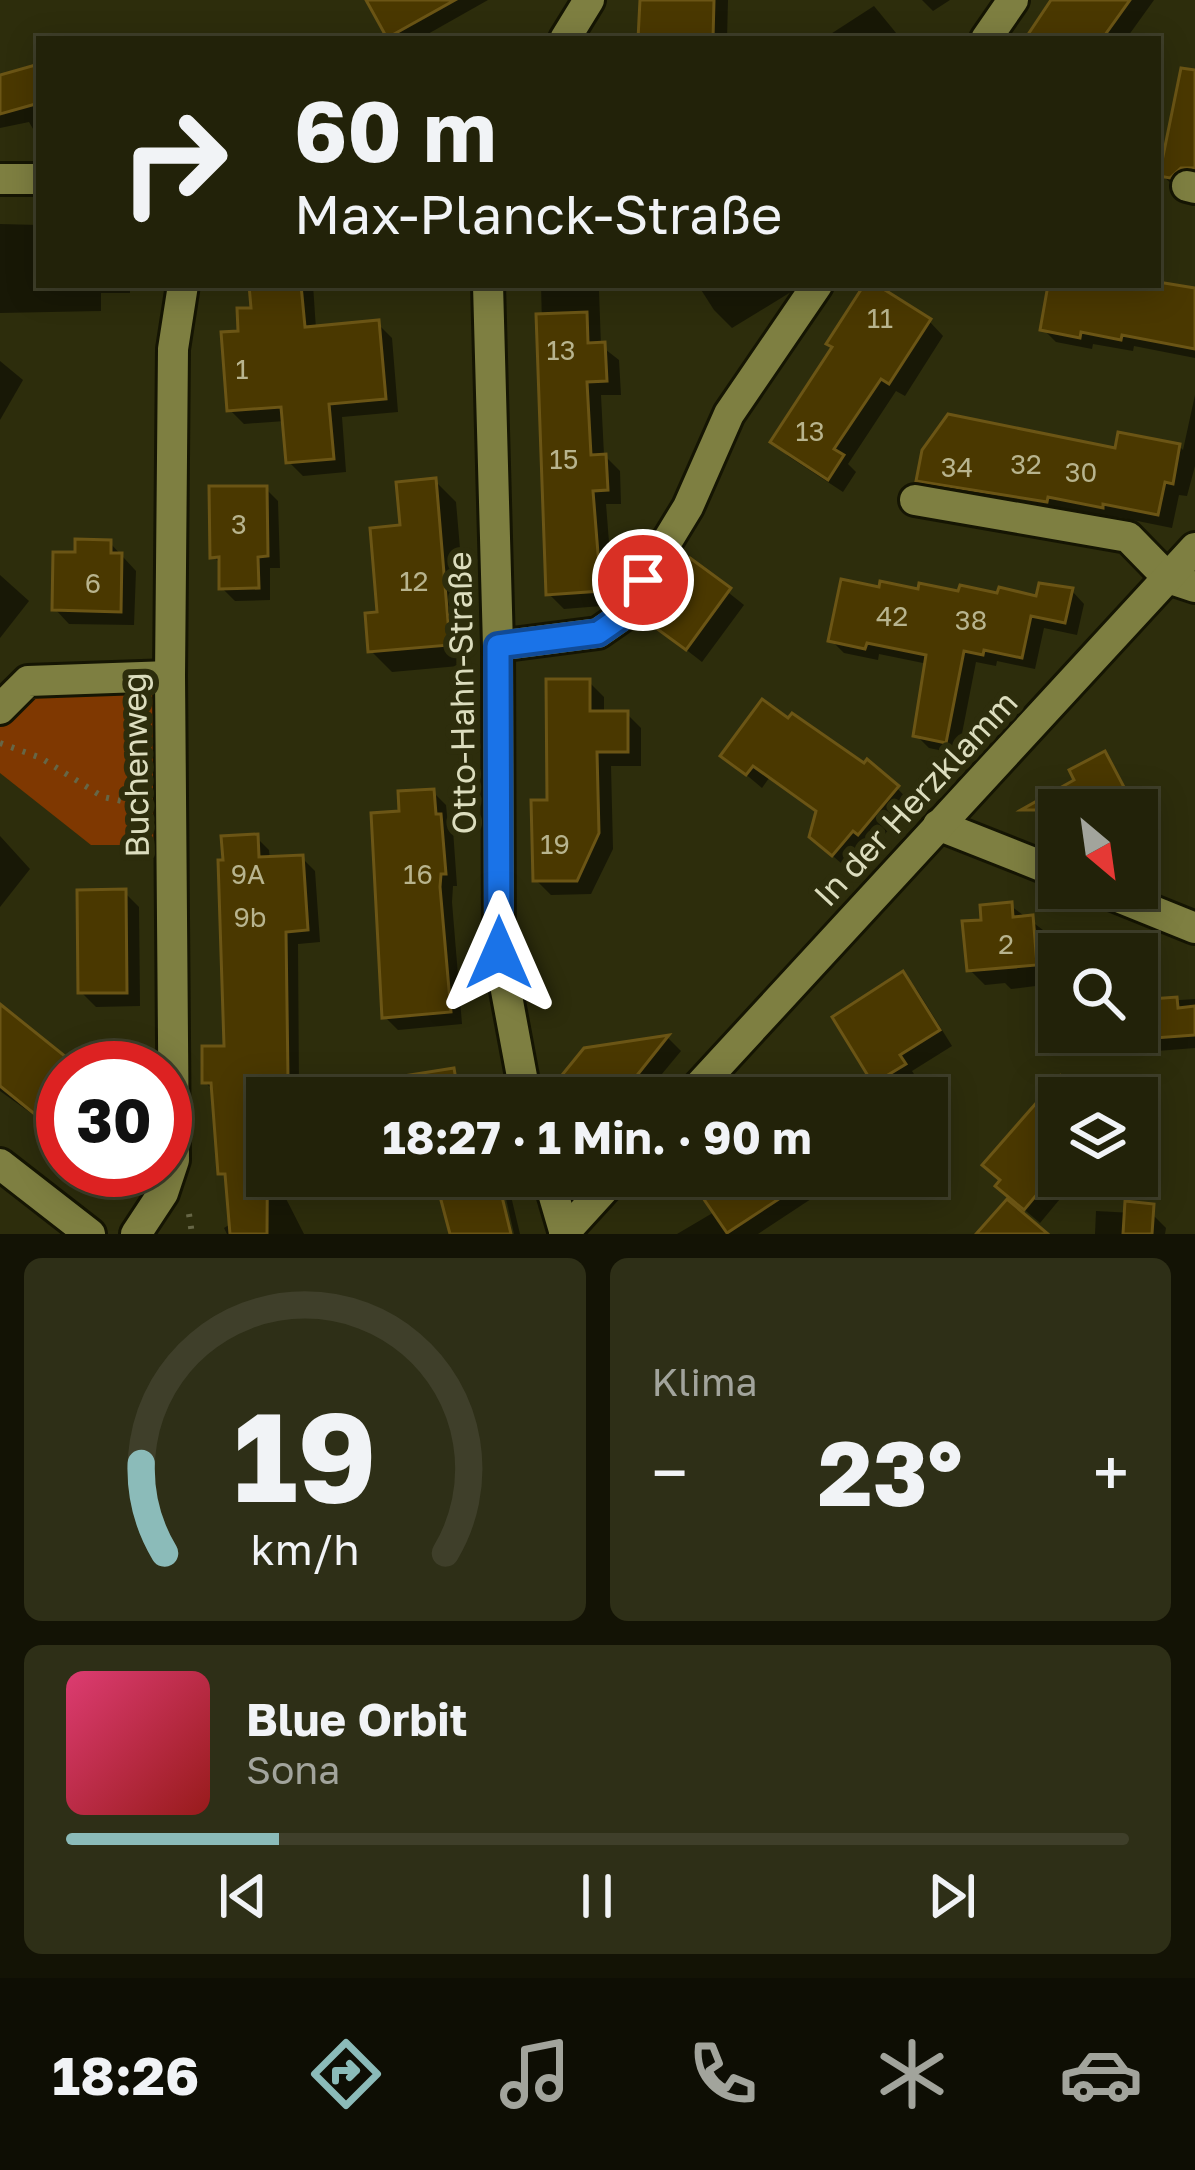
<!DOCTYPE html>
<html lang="de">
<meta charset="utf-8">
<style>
body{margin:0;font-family:"Golos Text",sans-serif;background:#2e2f17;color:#f1f3f6;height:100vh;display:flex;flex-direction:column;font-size:45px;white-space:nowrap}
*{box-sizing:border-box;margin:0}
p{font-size:39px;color:#a2a49c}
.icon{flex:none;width:66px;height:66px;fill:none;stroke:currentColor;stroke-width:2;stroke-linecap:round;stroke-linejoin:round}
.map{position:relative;height:1234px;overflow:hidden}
.drawer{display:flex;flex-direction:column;gap:24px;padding:24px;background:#131305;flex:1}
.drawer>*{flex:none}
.top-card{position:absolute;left:36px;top:36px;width:1125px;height:252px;border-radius:0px;box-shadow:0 6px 30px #0003,0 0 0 3px #3f3f2a;background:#222209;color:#f1f3f6;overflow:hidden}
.needle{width:78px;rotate:151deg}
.controls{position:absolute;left:1038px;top:789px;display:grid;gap:24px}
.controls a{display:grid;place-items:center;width:120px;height:120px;border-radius:0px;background:#222209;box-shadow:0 6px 30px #0003,0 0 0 3px #3f3f2a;font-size:60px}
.speed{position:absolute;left:36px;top:1041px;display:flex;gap:24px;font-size:60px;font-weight:700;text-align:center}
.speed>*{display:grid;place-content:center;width:156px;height:156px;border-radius:50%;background:#222209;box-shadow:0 6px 30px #0003,0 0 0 3px #3f3f2a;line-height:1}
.speed .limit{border:18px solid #d22;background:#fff;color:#111}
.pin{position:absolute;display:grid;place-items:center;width:102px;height:102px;color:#fff;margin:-51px;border:6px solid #fff;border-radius:50%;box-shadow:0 3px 12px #0007}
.me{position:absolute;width:132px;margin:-66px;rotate:0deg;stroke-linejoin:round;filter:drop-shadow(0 0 9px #0008)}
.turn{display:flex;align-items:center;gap:42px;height:252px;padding:0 60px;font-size:54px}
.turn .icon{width:156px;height:156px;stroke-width:2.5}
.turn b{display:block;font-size:84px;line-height:102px}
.big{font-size:90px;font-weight:700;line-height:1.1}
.drawer .widget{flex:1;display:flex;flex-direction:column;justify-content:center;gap:18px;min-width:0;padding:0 42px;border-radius:18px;background:#2e2f17}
.drawer .dial{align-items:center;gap:0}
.dial svg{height:312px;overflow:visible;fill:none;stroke:#3f3f2a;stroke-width:7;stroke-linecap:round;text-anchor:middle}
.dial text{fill:#f1f3f6;stroke:none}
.song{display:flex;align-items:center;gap:36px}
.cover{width:144px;height:144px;border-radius:18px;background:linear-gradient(135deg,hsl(340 70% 55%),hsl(0 70% 35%))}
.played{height:12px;border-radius:6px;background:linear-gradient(90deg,#8bbbb9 20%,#3f3f2a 20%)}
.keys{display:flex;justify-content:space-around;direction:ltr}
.heat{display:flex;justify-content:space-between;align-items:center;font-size:66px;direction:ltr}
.drawer .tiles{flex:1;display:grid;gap:24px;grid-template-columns:1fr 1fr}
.widget:last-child{grid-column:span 2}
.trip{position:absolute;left:246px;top:1077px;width:702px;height:120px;border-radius:0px;background:#222209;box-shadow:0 6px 30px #0003,0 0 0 3px #3f3f2a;font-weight:700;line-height:120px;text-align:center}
.tab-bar{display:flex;height:192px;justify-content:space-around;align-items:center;background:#0e0e04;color:#a2a49c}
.tab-bar .icon{width:84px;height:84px}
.tab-bar .on{color:#8bbbb9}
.tab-bar b{font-size:54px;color:#f1f3f6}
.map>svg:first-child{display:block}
</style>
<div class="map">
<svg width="1195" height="1234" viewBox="0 0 1195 1234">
<rect width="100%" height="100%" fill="#2d2d0c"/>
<polygon fill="#7f3801" points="170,676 173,845 91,845 0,773 0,709 28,681"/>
<g fill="#0007">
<polygon points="370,0 488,0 419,39 393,39"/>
<polygon points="643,0 728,0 727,39 641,39"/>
<polygon points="922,0 950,0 933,11"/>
<polygon points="1068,0 1154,0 1126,39 1030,39"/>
<polygon points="874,6 901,39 823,39"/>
<polygon points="39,68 39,139 29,122 0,128 0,79"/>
<polygon points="1195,125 1195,182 1177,189 1162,175"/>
<polygon points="0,224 39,225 39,285 130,285 130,293 101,293 101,311 0,313"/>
<polygon points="1158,283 1195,288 1195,358 1134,346 1133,351 1093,344 1092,349 1056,342 1043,329 1052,285"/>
<polygon points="252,285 313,285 316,329 378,324 392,338 398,412 342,417 346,472 303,476 289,462 285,421 244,424 230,410 242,334 254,310"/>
<polygon points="541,285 618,285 618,291 599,291 601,346 619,360 621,395 601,395 604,455 620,471 621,504 606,504 614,605 564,609 549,594"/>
<polygon points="698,285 798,285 799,287 732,328 714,310"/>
<polygon points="868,285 929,321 943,336 905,396 896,391 848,464 856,472 843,492 788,456 774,442 835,348"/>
<polygon points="0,361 23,380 0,420"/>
<polygon points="1195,395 1195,466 1187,496 1179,495 1172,528 1118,517 1117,521 1062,510 1061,515 934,494 919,480 1117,451 1179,446 1183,450"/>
<polygon points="435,481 456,502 470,665 392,672 371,651 403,528"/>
<polygon points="266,489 278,501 280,568 270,568 270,600 235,601 222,588 222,565 213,556"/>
<polygon points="110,543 136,571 134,625 69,624 55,609 78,555"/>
<polygon points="690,562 744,605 702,662 648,620"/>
<polygon points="0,575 29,601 0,638"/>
<polygon points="881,591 1038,599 1072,591 1084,604 1077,635 1044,628 1035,669 997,661 996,666 976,662 958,754 929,748 916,735 928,664 879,654 878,660 844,653 831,640"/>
<polygon points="589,682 604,697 604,714 627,714 641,728 641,766 611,766 613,849 591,894 551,895 536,880 550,803"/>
<polygon points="724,756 897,788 911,803 874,847 869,843 848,869 827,851 818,814 769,778 762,788"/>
<polygon points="1115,772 1150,827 1137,834 1137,810 1059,810 1059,826 1045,800"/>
<polygon points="433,792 446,805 448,825 453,830 457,886 453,886 452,902 462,1024 398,1030 385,1017 403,813"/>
<polygon points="0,836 30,869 0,907"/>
<polygon points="256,837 269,850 270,860 302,858 315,871 320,942 298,944 299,1090 295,1090 295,1098 267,1098 267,1176 301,1176 301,1181 278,1183 304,1234 227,1234 224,1228 232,1223 229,1181 221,1173 215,1092 205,1082 227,1049"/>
<polygon points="124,892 139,907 140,1006 96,1007 81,992"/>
<polygon points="1011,906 1047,933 1051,984 1011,989 1005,983 985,985 970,970 984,922"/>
<polygon points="1137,967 1147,976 1149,1002 1195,999 1195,1048 1157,1051 1148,1042 1087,1047 1073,1034 1137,1032"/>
<polygon points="903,975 917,990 952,1046 912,1071 918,1080 890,1097 876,1082"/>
<polygon points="0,1015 10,1016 74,1068 63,1068 63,1136 0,1091"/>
<polygon points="668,1038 681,1051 642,1098 591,1098 586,1051"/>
<polygon points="453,1071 467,1085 469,1098 397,1098"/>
<polygon points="1059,1105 1059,1176 1079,1176 1040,1223 1013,1200"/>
<polygon points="438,1176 481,1176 482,1181 496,1177 510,1192 520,1234 514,1234 504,1190 497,1190 508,1234 453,1234"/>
<polygon points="692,1176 800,1176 814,1197 758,1234 677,1234 716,1211"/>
<polygon points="1096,1211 1152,1214 1166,1228 1165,1234 1095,1234"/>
</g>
<g fill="#4a3800" stroke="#6b5515" stroke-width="3">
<polygon points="366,0 455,0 387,38"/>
<polygon points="640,0 714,0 713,39 638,39"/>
<polygon points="1051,0 1130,0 1102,39 1025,39"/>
<polygon points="39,64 39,103 0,114 0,75"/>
<polygon points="1181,68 1195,70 1195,168 1181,168 1170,178 1159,176"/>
<polygon points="1158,282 1195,288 1195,349 1122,335 1121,340 1081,332 1080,338 1040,330 1048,285 1158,285"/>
<polygon points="249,285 301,285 305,327 379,320 386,399 329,404 334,459 286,463 281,407 227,411 221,332 238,331 237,308 251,308"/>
<polygon points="864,285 877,285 931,319 889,384 881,379 834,449 844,455 828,480 770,442 832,347 826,344"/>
<polygon points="587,312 588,343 605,342 607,381 587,382 591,455 606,454 608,490 593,491 601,591 546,595 536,314"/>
<polygon points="948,414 1115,448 1118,432 1180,444 1173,484 1165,482 1158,515 1103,504 1103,508 1048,497 1047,502 916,481 922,450"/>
<polygon points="436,478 450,645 368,652 365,613 377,612 370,528 400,525 396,482"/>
<polygon points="209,486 267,486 268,556 258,557 259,588 219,589 219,557 210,558"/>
<polygon points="75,539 111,540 111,553 122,553 121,612 52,610 53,552 75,552"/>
<polygon points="690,558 731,588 686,650 645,620"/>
<polygon points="841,579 879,587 880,581 918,589 919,583 958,591 960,585 997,593 999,587 1036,596 1039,583 1073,588 1065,623 1031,616 1022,658 984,650 983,655 964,651 946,743 913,736 926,655 867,643 865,649 828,641"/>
<polygon points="546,679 590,679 590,711 628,711 628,752 597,752 599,833 577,881 533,881 531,800 547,800"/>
<polygon points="762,699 788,718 792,713 864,763 867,759 899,786 858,835 853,831 832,856 809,837 816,811 753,766 746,775 720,756"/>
<polygon points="1105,751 1136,810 1021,810 1074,780 1069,770"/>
<polygon points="434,789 436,814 441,814 446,874 441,874 440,887 451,1012 382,1018 371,813 399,811 398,791"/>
<polygon points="258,834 259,857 303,855 308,930 286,932 288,1078 268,1079 267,1234 230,1234 225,1174 218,1174 211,1083 202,1083 202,1046 224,1046 218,860 223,860 221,836"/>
<polygon points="126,889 127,993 78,993 77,890"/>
<polygon points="1012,902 1013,917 1033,915 1037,965 967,971 962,921 981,920 980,905"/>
<polygon points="903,971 940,1030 900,1055 906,1064 873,1084 832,1017"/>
<polygon points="1177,997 1178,1008 1195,1006 1195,1035 1100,1042 1099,1032 1137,1032 1137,1000"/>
<polygon points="0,1004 71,1061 63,1068 63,1137 0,1086"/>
<polygon points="669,1035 619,1098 590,1098 562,1075 584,1048"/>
<polygon points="454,1068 459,1098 373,1098 372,1081"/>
<polygon points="1059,1077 1059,1168 1024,1210 995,1186 1000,1180 982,1165"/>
<polygon points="489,1176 497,1176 511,1234 450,1234 438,1189"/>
<polygon points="688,1176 814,1176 727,1233"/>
<polygon points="1007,1199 1048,1234 976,1234"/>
<polygon points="1125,1201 1154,1204 1152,1234 1123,1234"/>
</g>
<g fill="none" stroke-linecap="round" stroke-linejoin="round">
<g stroke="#151503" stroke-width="36">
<g id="minor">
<polyline points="565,39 589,0"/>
<polyline points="986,39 1013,0"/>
<polyline points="0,179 39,179"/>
<polyline points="1187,186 1195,188"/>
<polyline points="488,285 498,646 499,953 526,1098"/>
<polyline points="915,500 1128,537 1168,578 1195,587"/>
<polyline points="498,646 598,633 621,617 688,507 729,414 817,285"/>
<polyline points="0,709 28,681 170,676"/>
<polyline points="938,825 1059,873"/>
<polyline points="1096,888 1195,928"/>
<polyline points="688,1098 1195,548"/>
<polyline points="0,1164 90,1234"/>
<polyline points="548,1176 565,1234"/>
<polyline points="564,1233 616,1176"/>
<polyline points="136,1234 163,1193 174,1160 170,676 173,349 183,285"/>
</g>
</g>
<g stroke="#666646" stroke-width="6" stroke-dasharray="3 9" stroke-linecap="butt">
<polyline points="0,743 41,758 103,797 140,805"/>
<polyline points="189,1214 192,1234"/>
</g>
<use href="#minor" stroke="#7e7f41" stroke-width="30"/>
</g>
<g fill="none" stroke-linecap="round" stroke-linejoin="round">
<g stroke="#114b97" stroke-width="30">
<polyline id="route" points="499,953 498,646 598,633 621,617 643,580"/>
</g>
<use href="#route" stroke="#1a73e8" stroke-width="21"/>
</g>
<g text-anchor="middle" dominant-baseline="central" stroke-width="12" stroke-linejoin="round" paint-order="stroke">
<g font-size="27" fill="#b8b48e">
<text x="880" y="318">11</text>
<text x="561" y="350">13</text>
<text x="242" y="369">1</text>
<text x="810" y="431">13</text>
<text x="564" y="459">15</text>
<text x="1026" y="464">32</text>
<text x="957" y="467">34</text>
<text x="1081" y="472">30</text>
<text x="239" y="524">3</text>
<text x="414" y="581">12</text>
<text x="93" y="583">6</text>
<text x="892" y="616">42</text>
<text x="971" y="620">38</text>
<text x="555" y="844">19</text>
<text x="248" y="874">9A</text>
<text x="418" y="874">16</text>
<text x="250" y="917">9b</text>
<text x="1006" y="944">2</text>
</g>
<g font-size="33" fill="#dcddbe" stroke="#2d2d0c">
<text transform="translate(461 693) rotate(-91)">Otto-Hahn-Straße</text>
<text transform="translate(135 765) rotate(-91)">Buchenweg</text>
<text transform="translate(915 798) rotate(-47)">In der Herzklamm</text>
</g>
</g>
</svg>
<div class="controls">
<a><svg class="needle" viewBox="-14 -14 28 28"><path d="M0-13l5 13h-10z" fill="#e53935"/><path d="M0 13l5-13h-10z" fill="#a2a49c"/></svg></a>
<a><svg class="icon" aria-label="search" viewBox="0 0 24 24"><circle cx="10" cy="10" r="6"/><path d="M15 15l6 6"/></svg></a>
<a><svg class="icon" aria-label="layers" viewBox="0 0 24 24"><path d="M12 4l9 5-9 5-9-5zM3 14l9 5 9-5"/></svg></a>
</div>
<div class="speed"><div class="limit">30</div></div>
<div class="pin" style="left:643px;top:580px;background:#d93025"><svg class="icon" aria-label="arrive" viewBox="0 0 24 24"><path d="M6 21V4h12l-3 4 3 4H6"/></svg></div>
<svg class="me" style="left:499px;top:953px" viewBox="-20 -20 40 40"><path d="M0-17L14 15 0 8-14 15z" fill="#1a73e8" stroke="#fff" stroke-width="4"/></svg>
<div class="trip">18:27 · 1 Min. · 90 m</div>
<div class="top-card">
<div class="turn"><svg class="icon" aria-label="right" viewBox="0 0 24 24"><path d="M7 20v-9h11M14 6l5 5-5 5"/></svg><div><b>60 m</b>Max-Planck-Straße</div></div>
</div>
</div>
<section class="drawer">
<div class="tiles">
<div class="widget dial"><svg viewBox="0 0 100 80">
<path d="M14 69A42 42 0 1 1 86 69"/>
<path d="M14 69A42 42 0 0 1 8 46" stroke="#8bbbb9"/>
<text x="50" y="56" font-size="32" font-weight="700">19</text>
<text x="50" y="72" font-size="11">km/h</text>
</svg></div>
<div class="widget"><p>Klima</p>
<div class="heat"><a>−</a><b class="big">23°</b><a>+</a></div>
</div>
<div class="widget">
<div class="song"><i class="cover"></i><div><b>Blue Orbit</b><p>Sona</p></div></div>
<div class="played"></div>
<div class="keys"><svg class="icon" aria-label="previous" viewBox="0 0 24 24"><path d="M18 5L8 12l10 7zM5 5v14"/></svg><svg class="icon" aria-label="pause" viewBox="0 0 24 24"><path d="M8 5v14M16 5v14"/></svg><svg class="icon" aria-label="next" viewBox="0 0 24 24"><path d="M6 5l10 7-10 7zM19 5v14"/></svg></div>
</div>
</div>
</section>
<nav class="tab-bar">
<b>18:26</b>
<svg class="icon on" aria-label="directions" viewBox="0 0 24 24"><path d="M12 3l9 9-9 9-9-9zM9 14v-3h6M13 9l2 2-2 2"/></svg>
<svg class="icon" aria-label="music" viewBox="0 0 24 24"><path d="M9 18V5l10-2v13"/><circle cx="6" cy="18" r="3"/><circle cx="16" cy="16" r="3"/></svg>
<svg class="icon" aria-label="phone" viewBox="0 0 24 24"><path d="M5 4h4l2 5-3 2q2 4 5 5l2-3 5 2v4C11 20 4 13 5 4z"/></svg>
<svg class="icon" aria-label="climate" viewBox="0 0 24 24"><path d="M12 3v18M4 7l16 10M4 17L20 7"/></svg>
<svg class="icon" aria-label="car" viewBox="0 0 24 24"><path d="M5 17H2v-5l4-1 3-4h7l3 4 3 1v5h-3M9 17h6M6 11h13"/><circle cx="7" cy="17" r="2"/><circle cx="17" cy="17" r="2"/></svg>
</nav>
